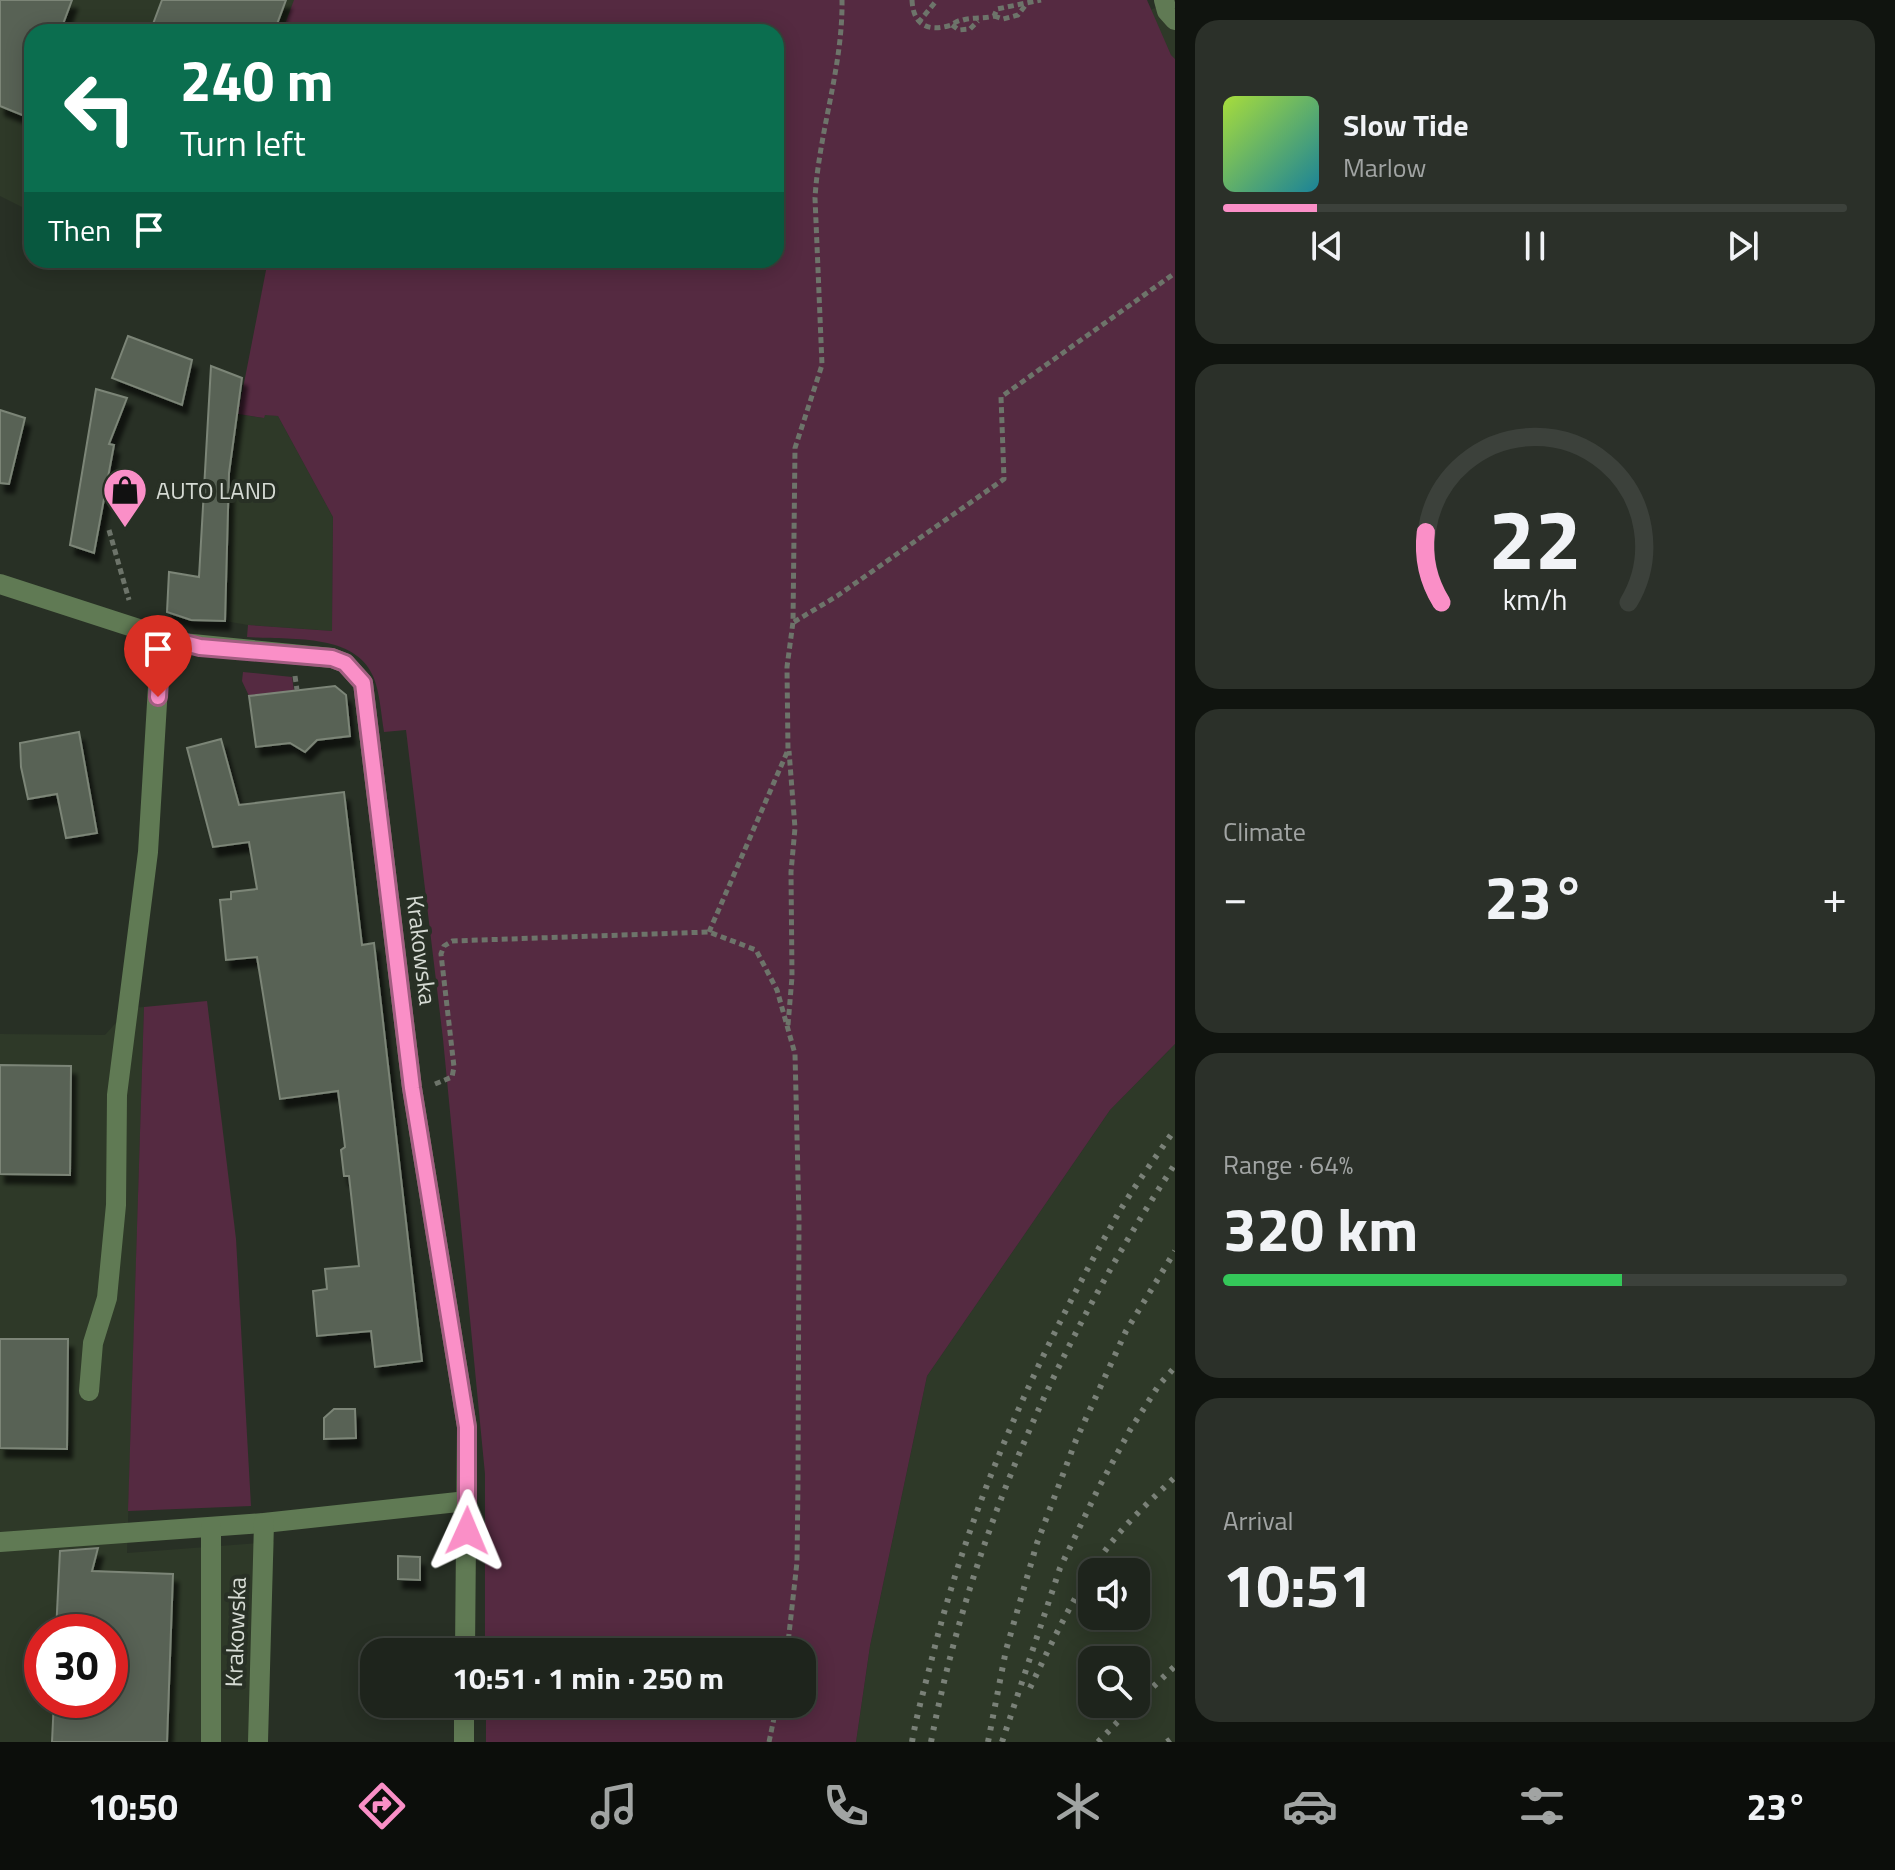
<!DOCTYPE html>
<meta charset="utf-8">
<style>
body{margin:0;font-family:"Titillium Web",sans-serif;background:#2b3029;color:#f1f3f6;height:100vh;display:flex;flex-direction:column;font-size:30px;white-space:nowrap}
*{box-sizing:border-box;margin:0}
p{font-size:26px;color:#a1a4a3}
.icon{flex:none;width:44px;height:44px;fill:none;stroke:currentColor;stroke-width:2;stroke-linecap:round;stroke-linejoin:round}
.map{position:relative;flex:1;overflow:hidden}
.details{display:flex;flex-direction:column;gap:20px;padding:20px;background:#10140f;width:720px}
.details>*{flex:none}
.guide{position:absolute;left:24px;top:24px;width:760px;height:244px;border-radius:24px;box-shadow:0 4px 20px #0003,0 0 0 2px #3c413b;background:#0b6e4f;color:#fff;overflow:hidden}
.fabs{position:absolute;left:1078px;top:1558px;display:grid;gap:16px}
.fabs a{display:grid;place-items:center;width:72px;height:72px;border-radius:16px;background:#1e241c;box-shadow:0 4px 20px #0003,0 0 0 2px #3c413b;font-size:40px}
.speed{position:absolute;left:24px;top:1614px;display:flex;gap:16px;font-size:40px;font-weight:700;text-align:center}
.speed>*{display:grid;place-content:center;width:104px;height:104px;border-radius:50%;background:#1e241c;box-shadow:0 4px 20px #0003,0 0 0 2px #3c413b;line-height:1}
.speed .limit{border:12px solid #d22;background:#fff;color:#111}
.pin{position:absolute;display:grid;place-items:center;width:68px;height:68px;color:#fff;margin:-82px -34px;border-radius:50% 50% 50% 0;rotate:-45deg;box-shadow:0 0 8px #0007}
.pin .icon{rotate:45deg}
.me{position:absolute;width:88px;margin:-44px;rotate:1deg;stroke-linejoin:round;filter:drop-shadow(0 0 6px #0008)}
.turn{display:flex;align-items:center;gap:28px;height:168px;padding:0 24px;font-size:36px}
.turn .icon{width:104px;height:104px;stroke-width:2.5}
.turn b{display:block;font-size:56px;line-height:68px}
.then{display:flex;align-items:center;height:76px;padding:0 24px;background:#0003;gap:16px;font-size:30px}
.big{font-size:60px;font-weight:700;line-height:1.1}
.details .tile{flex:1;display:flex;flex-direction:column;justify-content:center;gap:12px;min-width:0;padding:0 28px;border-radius:24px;background:#2b3029}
.details .dial{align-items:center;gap:0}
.dial svg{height:208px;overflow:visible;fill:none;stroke:#3c413b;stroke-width:7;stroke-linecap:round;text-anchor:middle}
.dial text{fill:#f1f3f6;stroke:none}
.song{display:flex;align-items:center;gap:24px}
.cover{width:96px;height:96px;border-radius:12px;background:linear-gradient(135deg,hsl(80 70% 55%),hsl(190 70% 35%))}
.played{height:8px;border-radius:4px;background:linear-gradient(90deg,#fa8fc7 15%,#3c413b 15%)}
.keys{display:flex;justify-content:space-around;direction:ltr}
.heat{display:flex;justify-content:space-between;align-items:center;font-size:44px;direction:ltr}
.charge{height:12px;border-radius:6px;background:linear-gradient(90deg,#34c759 64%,#3c413b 0)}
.trip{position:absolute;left:360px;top:1638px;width:456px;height:80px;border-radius:24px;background:#1e241c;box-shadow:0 4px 20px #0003,0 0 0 2px #3c413b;font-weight:700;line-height:80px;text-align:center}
.tab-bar{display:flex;height:128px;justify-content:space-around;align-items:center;background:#0c0e0b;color:#a1a4a3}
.tab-bar .icon{width:56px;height:56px}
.tab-bar .current{color:#fa8fc7}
.tab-bar b{font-size:36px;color:#f1f3f6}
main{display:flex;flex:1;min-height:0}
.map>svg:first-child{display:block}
</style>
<main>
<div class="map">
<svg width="1175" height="1742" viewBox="0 0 1175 1742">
<defs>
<filter id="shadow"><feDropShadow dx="5" dy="9" stdDeviation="2" flood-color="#0009"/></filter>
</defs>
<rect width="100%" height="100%" fill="#283025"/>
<g fill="#2e3928" fill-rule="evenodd">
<polygon points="0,0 338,0 329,32 32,32 32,212 0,196"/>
<polygon points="1175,0 1175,59 1171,55 1150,10"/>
<polygon points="238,414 263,418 264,414 278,416 333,517 332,631 248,625 225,621 229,493"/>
<path d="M144,1007L127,1553L274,1542L265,1742H0V1034L105,1035L129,1008ZM42,1632H110V1700H42Z"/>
<path d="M1175,1044V1742H856L870,1646L927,1376L1110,1110ZM1092,1572H1136V1616H1092ZM1092,1660H1136V1704H1092Z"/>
</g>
<g fill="#552a41">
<path d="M294,0H1147L1171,55L1175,59V1044L1110,1110L927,1376L870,1646L856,1742H486V1704H802V1652H485V1474L443,1039L406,730L384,732C381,715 380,692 373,676C354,632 287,640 247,637L248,625L332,631L333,517L278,416L265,415L264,418L238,414L268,260H776V32H282Z"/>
<polygon points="243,672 292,677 294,691 249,696 242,681"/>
<polygon points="207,1001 236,1239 251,1506 128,1511 144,1007"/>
</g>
<g fill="#596255" stroke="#7b8577" stroke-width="2" filter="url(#shadow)">
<polygon points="0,0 72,0 60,32 32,32 32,104 27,117 0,106"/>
<polygon points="162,0 286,0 274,32 150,32"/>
<polygon points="128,336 192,360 182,405 112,378"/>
<polygon points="211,366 242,378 229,473 225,621 191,620 167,612 169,572 199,577"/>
<polygon points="96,389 127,398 109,444 114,445 94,553 70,545"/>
<polygon points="0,410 25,418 9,484 0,483"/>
<polygon points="335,686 346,695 350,736 317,740 305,752 290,743 256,747 249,696"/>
<polygon points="79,732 97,833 66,838 57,794 28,799 21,767 20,743"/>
<polygon points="221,739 239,805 344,792 362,945 374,943 422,1361 375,1367 371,1331 317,1336 313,1291 327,1289 325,1269 359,1266 349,1176 344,1176 341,1150 345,1147 338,1091 280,1099 257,957 226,960 220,900 231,899 231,892 257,889 249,842 213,847 187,748"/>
<polygon points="0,1065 71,1066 70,1175 0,1174"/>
<polygon points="0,1339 68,1339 67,1449 0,1448"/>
<polygon points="334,1409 355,1409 356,1438 324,1439 324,1418"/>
<polygon points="98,1548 92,1571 173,1574 167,1742 52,1742 54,1700 110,1700 110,1632 56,1632 60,1551"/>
<polygon points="398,1556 420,1557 420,1580 398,1579"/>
</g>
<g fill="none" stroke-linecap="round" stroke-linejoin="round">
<g stroke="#6d746a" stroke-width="5" stroke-dasharray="6 4" stroke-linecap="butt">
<path d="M912,0C913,24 927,33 951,25C955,23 958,20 963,20C973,17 983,19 994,16L997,9L1041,0"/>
<polyline points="994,16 1003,19 1018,15 1025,6"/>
<polyline points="918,23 937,0"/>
<polyline points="952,25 959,30 970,29 978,21"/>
<polyline points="109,530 129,600"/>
<polyline points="794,622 837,596 1004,479 1001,397 1175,273"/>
<polyline points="295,676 297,690"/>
<path d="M709,932L788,750L787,667L793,622L795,448L822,365L815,198C819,131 843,67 842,0"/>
<polyline points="788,1025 792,977 791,872 795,828 789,751"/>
<polyline points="435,1084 452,1077 454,1067 441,954 444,946 452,941 709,932 756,950 777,990 795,1054 799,1218 798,1484 797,1562 787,1652"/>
<polyline points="769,1742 777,1704"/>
</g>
<g stroke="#607a54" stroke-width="20">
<polyline points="1164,0 1167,11 1175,20"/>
<polyline points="0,584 182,643 332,658 345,663 363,683 412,1088 467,1427 465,1652"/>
<polyline points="89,1391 93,1343 107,1298 116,1205 117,1095 148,852 159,670 166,638"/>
<polyline points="0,1542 264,1523 467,1501"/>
<polyline points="211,1742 211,1527"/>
<polyline points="258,1742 264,1523"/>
<polyline points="464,1742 464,1704"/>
</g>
<g stroke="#7a8178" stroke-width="6" stroke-dasharray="4 8" stroke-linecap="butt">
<path d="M1030,1688C1051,1644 1072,1599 1100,1558C1120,1528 1149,1502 1175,1477"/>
<polyline points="1136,1703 1175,1666"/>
<path d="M912,1742C917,1712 926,1683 933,1654C972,1498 1039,1353 1118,1214C1135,1185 1156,1157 1175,1129"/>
<path d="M931,1742C971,1535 1059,1340 1175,1164"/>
<polyline points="988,1742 1006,1650 1037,1543 1076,1440 1126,1331 1175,1251"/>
<polyline points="1002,1742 1060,1568 1098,1489 1130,1430 1159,1385 1175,1367"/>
<polyline points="1098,1742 1135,1704"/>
<polyline points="1167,1742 1175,1736"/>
</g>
</g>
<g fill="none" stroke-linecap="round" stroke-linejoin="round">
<g stroke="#a25d81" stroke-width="20">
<polyline id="route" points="158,697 160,663 166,638 200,647 332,658 345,663 363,683 412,1088 467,1427 467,1531"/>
</g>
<use href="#route" stroke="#fa8fc7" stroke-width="14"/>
</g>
<defs>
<g id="shop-pin" transform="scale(2.3)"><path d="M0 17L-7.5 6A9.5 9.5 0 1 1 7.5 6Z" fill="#fa8fc7" stroke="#283025"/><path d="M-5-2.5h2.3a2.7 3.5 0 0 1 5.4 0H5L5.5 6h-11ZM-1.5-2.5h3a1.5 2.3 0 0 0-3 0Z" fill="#111"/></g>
</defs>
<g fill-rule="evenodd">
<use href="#shop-pin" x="125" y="490"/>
</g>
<g text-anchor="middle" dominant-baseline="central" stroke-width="8" stroke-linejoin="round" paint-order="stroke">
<g font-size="24" fill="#d5dad3" stroke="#283025" text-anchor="start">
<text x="156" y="490">AUTO LAND</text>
</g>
<g font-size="24" fill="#d5dad3" stroke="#283025">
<text transform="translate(422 950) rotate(83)">Krakowska</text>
<text transform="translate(235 1632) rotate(-88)">Krakowska</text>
</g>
</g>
</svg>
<div class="fabs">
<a><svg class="icon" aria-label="sound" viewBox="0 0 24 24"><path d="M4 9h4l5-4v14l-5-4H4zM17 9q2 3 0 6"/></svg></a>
<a><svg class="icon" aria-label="search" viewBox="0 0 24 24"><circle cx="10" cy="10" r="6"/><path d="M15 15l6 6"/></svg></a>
</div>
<div class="speed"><div class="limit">30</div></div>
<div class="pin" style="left:158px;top:697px;background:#d93025"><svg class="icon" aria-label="arrive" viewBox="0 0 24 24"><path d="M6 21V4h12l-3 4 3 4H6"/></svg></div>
<svg class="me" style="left:467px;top:1531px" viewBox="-20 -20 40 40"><path d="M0-17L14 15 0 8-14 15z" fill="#fa8fc7" stroke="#fff" stroke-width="4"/></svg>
<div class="trip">10:51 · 1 min · 250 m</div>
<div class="guide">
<div class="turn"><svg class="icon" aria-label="left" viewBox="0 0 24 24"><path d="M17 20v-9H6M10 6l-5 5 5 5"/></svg><div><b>240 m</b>Turn left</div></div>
<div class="then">Then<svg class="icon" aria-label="arrive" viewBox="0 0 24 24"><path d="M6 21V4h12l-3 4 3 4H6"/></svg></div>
</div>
</div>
<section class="details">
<div class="tile">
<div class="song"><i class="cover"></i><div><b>Slow Tide</b><p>Marlow</p></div></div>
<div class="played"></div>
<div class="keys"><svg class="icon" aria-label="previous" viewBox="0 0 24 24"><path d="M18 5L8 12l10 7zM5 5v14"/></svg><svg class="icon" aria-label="pause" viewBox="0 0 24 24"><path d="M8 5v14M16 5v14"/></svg><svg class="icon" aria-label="next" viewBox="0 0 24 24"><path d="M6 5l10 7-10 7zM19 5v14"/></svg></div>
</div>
<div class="tile dial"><svg viewBox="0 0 100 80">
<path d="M14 69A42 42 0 1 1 86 69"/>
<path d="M14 69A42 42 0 0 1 8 42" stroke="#fa8fc7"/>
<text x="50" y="56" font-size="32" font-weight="700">22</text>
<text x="50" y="72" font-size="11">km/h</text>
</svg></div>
<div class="tile"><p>Climate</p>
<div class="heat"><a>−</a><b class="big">23°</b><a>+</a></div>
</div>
<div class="tile"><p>Range · 64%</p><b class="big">320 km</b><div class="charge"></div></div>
<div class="tile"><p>Arrival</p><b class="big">10:51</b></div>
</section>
</main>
<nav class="tab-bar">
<b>10:50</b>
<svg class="icon current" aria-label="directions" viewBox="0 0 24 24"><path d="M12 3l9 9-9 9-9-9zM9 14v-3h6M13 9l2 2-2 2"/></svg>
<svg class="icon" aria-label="music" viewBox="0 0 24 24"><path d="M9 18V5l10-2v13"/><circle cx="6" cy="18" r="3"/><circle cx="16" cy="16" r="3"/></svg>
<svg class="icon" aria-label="phone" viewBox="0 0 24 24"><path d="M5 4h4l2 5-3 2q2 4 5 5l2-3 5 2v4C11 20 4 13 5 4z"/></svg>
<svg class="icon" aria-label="climate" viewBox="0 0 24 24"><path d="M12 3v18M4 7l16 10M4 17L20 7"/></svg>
<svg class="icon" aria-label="car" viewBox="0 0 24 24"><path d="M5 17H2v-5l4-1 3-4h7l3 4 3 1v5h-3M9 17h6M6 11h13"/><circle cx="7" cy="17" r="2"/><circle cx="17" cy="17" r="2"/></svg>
<svg class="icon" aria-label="filters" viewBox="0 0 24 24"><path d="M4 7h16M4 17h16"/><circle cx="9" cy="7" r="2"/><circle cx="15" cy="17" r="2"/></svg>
<b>23°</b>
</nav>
